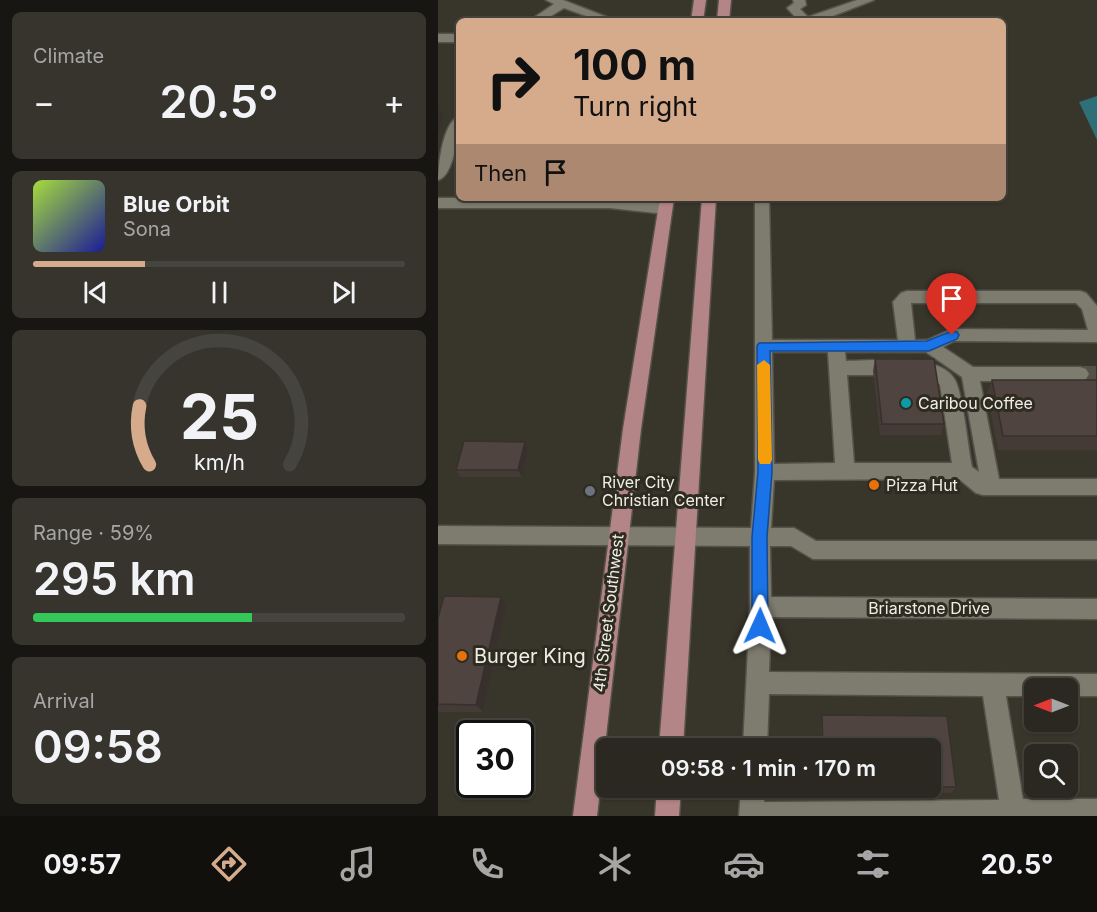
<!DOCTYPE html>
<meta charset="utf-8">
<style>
body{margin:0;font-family:Inter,sans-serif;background:#36342d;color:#f1f3f6;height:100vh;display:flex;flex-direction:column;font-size:22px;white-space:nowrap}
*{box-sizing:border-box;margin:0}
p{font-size:20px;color:#a5a6a5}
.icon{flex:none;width:33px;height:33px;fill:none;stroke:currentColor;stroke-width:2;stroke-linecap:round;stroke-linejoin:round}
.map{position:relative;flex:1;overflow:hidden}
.side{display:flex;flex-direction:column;gap:12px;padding:12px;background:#171612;width:438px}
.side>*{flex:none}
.top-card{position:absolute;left:18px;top:18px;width:550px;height:183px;border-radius:9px;box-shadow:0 2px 4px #0004,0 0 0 2px #46443e;background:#d6ab8b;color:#111;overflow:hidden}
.needle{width:39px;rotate:270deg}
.fabs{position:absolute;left:586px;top:678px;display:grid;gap:12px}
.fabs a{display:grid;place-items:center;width:54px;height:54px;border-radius:9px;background:#2a2820;box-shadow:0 2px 4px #0004,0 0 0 2px #46443e;font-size:30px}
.speed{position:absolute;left:18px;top:720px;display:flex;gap:12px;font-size:30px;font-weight:700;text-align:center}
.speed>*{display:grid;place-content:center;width:78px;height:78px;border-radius:50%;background:#2a2820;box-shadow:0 2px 4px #0004,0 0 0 2px #46443e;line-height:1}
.speed .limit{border:3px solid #111;border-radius:9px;background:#fff;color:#111}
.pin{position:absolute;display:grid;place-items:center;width:51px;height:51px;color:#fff;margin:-62px -26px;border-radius:50% 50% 50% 0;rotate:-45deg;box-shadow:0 0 6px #0007}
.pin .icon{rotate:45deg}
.me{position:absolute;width:66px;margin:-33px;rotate:1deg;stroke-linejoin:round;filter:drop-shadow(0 0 4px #0008)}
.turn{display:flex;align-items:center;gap:21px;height:126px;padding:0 18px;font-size:27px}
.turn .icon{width:78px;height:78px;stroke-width:2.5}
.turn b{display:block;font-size:42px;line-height:51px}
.then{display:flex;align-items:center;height:57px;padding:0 18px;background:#0003;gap:12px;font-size:22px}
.big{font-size:45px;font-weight:600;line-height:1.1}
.side .card{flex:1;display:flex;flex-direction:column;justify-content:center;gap:9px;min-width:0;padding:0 21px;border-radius:9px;background:#36342d}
.side .dial{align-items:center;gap:0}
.dial svg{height:156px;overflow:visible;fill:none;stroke:#46443e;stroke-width:7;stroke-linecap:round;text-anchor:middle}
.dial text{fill:#f1f3f6;stroke:none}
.song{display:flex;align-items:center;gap:18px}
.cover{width:72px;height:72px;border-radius:9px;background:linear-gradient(135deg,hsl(80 70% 55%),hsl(240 70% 35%))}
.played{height:6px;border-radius:3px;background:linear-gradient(90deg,#d6ab8b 30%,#46443e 30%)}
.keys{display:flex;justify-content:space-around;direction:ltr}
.heat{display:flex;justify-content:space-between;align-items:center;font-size:33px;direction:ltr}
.charge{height:9px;border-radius:4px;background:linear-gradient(90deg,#34c759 59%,#46443e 0)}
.trip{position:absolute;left:158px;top:738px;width:345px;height:60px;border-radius:9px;background:#2a2820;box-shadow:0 2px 4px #0004,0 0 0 2px #46443e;font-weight:600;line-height:60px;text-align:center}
.tabs{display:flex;height:96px;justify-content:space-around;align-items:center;background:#11100d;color:#a5a6a5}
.tabs .icon{width:42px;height:42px}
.tabs .active{color:#d6ab8b}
.tabs b{font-size:27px;color:#f1f3f6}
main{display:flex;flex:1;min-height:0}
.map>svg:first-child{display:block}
</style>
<main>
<section class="side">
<div class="card"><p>Climate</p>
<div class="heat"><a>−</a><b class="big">20.5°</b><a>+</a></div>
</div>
<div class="card">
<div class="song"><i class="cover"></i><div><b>Blue Orbit</b><p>Sona</p></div></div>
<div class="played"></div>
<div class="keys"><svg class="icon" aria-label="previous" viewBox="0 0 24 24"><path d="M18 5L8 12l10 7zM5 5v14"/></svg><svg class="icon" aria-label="pause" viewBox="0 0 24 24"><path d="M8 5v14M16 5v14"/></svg><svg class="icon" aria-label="next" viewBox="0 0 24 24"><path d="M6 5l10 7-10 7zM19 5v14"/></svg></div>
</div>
<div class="card dial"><svg viewBox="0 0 100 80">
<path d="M14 69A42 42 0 1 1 86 69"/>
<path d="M14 69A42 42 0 0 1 9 39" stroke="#d6ab8b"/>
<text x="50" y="56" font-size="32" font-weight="700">25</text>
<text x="50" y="72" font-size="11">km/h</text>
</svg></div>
<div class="card"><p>Range · 59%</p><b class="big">295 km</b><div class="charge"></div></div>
<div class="card"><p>Arrival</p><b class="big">09:58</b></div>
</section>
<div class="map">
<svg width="659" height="816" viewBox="0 0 659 816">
<rect width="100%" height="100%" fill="#38352b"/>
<polygon fill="#2e6f78" points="659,96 659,140 641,102"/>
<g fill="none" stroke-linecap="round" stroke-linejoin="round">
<polyline stroke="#535147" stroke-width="16" stroke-dasharray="16 8" stroke-linecap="butt" points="642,374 659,374"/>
<g stroke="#55524a" stroke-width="3">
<g id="minor">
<polygon points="108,0 125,0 179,21 162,21 126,8 105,21 91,21 116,4"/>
<polygon points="355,0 367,0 368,5 362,9 370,17 419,0 436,0 382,21 361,21 349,8 356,3"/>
<rect x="0" y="34" width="21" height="8"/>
<path d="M21,117C21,131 16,176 0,180C0,166 5,121 21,117Z"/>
<polygon points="0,198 172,198 227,204 234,209 227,214 172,208 0,208"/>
<path d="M317,198H331L334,340H460L455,302L463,293L469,291H642L648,293L659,306V342L516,341L505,347L535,367H642L648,369L651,374L648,379L642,381H542L561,479H659V495H545L538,493L521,479L336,480L333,528H356L378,541H659V559H375L353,546H332L333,597L659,599V619L333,617L331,672L659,674V696H630V688H597V696H568L585,799H659V816H301L303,788H327L326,802L561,800L545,696L331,694L329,748H305L312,607V546L0,544V526L313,528L317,472ZM473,303H638L644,309L650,330L514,329L489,340H477ZM334,352H390L397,463L336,464ZM407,352H488L524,377L541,472L534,467C530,448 525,394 517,380C502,352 436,361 408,361ZM409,375H485L494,377L502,385L514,463H416Z"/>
</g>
</g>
<g stroke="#55524a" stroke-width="3">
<g id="major">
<polygon points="256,0 268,0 265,21 253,21"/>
<polygon points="281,0 293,0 291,21 279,21"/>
<polygon points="222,198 236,198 203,429 159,816 135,816 185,429"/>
<polygon points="264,198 278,198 245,748 221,748"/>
<polygon points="219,788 243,788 241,816 217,816"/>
</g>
</g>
<use href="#minor" fill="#7e7b6f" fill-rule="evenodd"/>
<use href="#major" fill="#b48586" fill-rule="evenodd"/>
</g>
<g fill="#443a36">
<polygon points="437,359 506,424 503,435 442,435 435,371"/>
<polygon points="554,380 659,380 659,450 560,450 549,394"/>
<polygon points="87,442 90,449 84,477 22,477 18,470"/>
<polygon points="63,597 68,606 45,712 0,712 0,618"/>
<polygon points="384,715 509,716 518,787 513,793 385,792 385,788 492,788 492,748 384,748 383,722"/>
</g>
<g fill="#37302c">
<polygon points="0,104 5,119 0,133"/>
<polygon points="87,442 90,449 84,477 80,470"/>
<polygon points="63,597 68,606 45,712 38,705"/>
</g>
<g fill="#4f443f" stroke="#37302c" stroke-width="1.5">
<polygon points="437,359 496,359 506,424 444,424"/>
<polygon points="554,380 659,380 659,436 565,436"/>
<polygon points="26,441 87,442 80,470 18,470"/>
<polygon points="6,596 63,597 38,705 0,704 0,618"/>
<polygon points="384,715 509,716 518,787 492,787 492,748 385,748"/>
</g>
<polygon fill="#1a73e8" stroke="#114b97" stroke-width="1.5" points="514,331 519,332 521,335 519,339 491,351 332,351 334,472 329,537 330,626 328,631 322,634 316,631 314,626 314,537 320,472 319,346 321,343 489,341"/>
<polygon fill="#f59e0b" points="326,360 332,365 334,460 332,464 322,464 320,460 319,365"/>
<circle fill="#0f9aa8" stroke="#2e2b21" stroke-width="2" cx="468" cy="403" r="6"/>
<g fill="#e8710a" stroke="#2e2b21" stroke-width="2">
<circle cx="436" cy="485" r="6"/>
<circle cx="24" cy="656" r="6"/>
</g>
<circle fill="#6b7280" stroke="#2e2b21" stroke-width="2" cx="152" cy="491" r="6"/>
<g text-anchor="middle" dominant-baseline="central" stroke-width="6" stroke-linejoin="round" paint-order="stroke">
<g font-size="16" fill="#efede6" stroke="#2e2b21" text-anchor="start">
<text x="480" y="403">Caribou Coffee</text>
<text x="164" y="482">River City<tspan x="164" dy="18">Christian Center</tspan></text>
<text x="448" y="485">Pizza Hut</text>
</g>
<g font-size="16" fill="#efede6" stroke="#2e2b21">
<text x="491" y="608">Briarstone Drive</text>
<text transform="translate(170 613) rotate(-83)">4th Street Southwest</text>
</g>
<g font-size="20" fill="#efede6" stroke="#2e2b21" text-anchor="start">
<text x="36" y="656">Burger King</text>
</g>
</g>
</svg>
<div class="fabs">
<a><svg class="needle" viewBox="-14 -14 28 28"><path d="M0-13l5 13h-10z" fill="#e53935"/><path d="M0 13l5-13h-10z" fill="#a5a6a5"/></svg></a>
<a><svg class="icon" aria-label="search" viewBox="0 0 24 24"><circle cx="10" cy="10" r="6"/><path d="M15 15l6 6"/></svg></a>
</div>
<div class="speed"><div class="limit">30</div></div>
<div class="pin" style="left:514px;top:335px;background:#d93025"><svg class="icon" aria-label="arrive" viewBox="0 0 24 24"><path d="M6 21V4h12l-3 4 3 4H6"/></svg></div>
<svg class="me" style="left:322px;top:626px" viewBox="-20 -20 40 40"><path d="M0-17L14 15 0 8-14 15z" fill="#1a73e8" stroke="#fff" stroke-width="4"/></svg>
<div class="trip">09:58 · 1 min · 170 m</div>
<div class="top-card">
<div class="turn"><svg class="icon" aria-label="right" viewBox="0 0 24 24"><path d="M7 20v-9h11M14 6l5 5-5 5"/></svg><div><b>100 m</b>Turn right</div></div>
<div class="then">Then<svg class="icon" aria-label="arrive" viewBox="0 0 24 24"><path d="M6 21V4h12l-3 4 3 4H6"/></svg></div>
</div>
</div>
</main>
<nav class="tabs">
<b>09:57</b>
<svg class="icon active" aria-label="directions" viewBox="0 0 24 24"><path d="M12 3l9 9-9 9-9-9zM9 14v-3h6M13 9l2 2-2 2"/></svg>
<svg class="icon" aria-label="music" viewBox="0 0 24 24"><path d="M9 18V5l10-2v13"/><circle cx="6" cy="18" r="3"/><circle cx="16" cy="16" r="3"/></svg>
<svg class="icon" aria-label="phone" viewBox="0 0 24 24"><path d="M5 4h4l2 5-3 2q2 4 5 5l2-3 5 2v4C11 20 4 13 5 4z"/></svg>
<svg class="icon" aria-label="climate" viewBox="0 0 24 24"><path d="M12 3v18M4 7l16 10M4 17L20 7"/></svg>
<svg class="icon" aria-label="car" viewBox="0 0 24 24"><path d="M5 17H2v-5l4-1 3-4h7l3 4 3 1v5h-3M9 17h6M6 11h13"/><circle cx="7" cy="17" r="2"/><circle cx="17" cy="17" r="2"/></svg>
<svg class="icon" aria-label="filters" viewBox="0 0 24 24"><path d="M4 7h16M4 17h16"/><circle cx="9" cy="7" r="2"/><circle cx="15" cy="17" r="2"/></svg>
<b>20.5°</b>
</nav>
